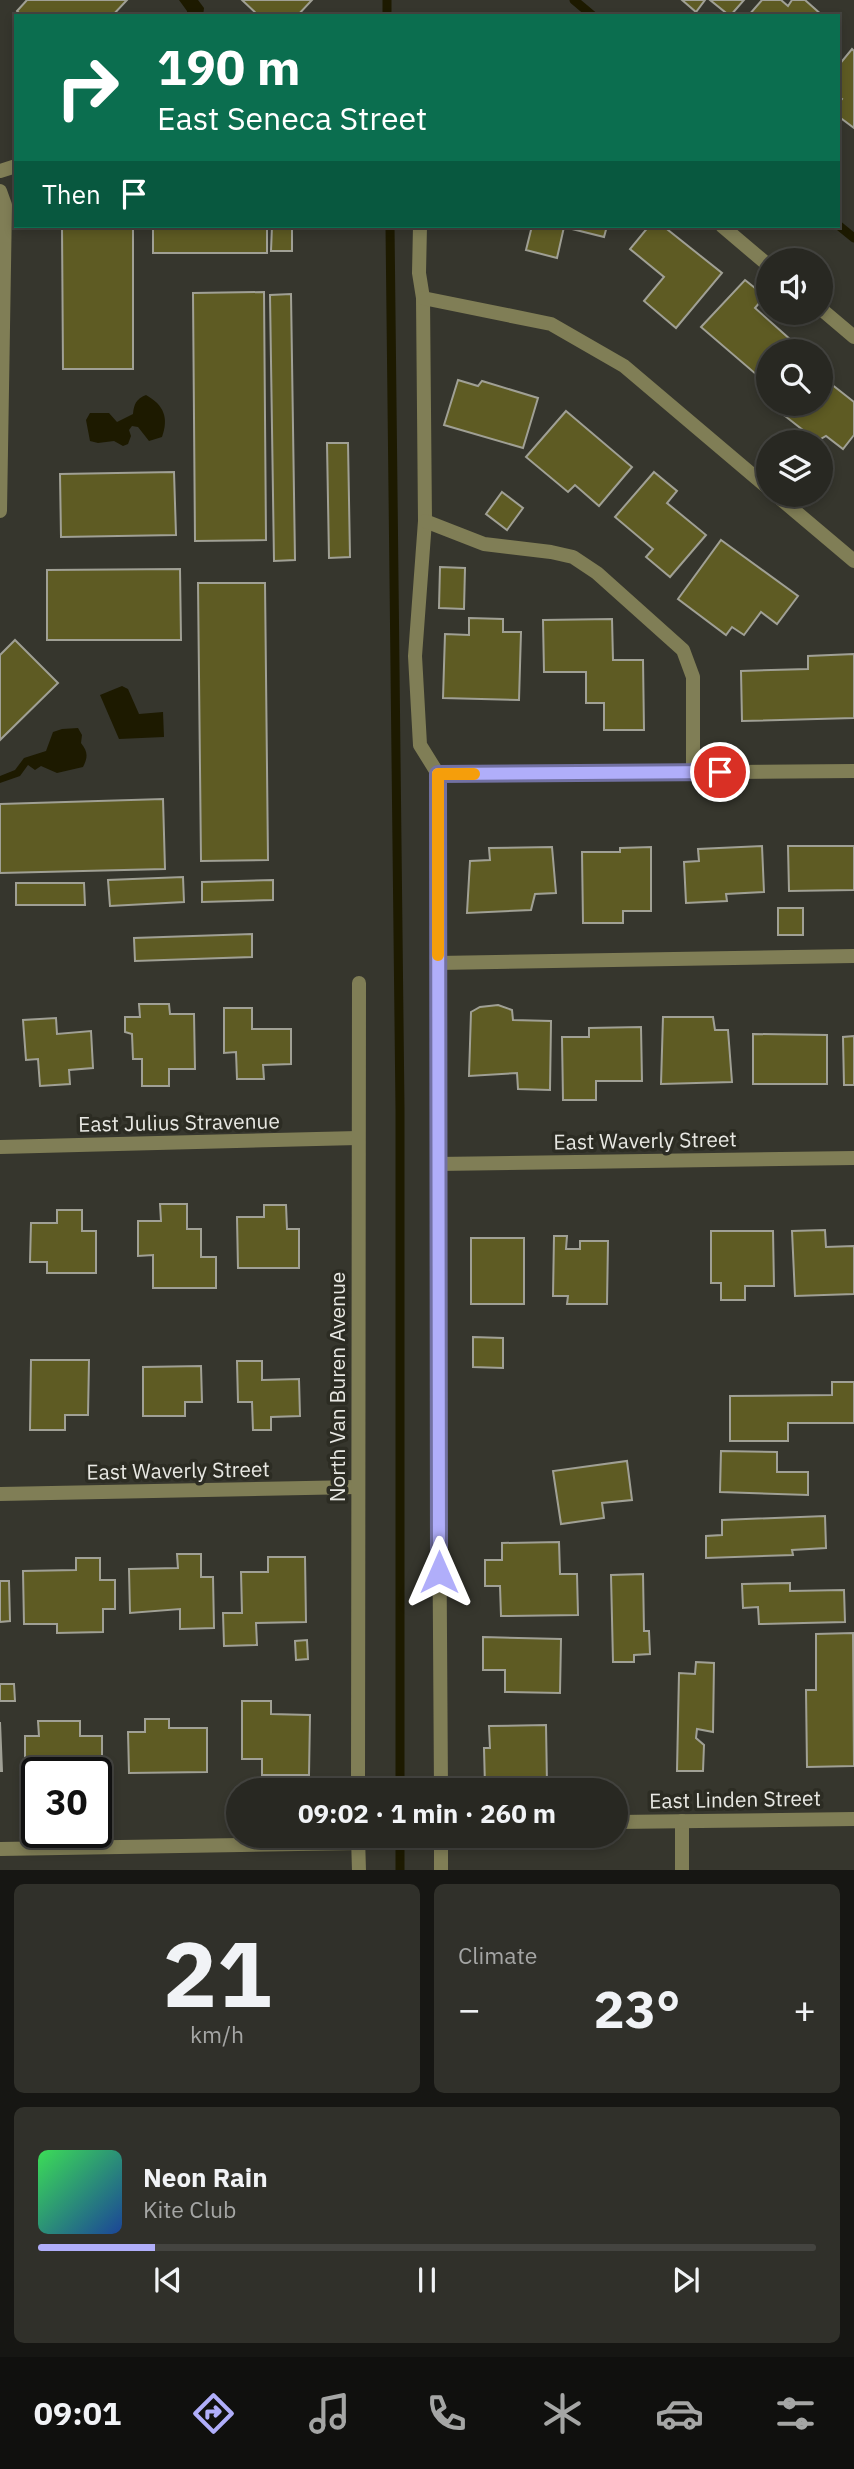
<!DOCTYPE html>
<meta charset="utf-8">
<style>
body{margin:0;font-family:"IBM Plex Sans",sans-serif;background:#30302a;color:#f1f3f6;height:100vh;display:flex;flex-direction:column;font-size:26px;white-space:nowrap}
*{box-sizing:border-box;margin:0}
p{font-size:23px;color:#a5a6a5}
.icon{flex:none;width:38px;height:38px;fill:none;stroke:currentColor;stroke-width:2;stroke-linecap:round;stroke-linejoin:round}
.map{position:relative;height:1870px;overflow:hidden}
.drawer{display:flex;flex-direction:column;gap:14px;padding:14px;background:#161613;flex:1}
.drawer>*{flex:none}
.banner{position:absolute;left:14px;top:14px;width:826px;height:214px;border-radius:0px;box-shadow:0 4px 10px #0003,0 0 0 2px #444440;background:#0b6e4f;color:#fff;overflow:hidden}
.controls{position:absolute;left:756px;top:248px;display:grid;gap:14px}
.controls a{display:grid;place-items:center;width:77px;height:77px;border-radius:50%;background:#282822;box-shadow:0 4px 10px #0003,0 0 0 2px #444440;font-size:35px}
.speed{position:absolute;left:21px;top:1757px;display:flex;gap:14px;font-size:35px;font-weight:700;text-align:center}
.speed>*{display:grid;place-content:center;width:91px;height:91px;border-radius:50%;background:#282822;box-shadow:0 4px 10px #0003,0 0 0 2px #444440;line-height:1}
.speed .limit{border:4px solid #111;border-radius:10px;background:#fff;color:#111}
.pin{position:absolute;display:grid;place-items:center;width:60px;height:60px;color:#fff;margin:-30px;border:4px solid #fff;border-radius:50%;box-shadow:0 2px 7px #0007}
.me{position:absolute;width:77px;margin:-38px;rotate:0deg;stroke-linejoin:round;filter:drop-shadow(0 0 5px #0008)}
.turn{display:flex;align-items:center;gap:24px;height:147px;padding:0 28px;font-size:32px}
.turn .icon{width:91px;height:91px;stroke-width:2.5}
.turn b{display:block;font-size:49px;line-height:60px}
.then{display:flex;align-items:center;height:66px;padding:0 28px;background:#0003;gap:14px;font-size:26px}
.big{font-size:52px;font-weight:700;line-height:1.1}
.drawer .card{flex:1;display:flex;flex-direction:column;justify-content:center;gap:10px;min-width:0;padding:0 24px;border-radius:10px;background:#30302a}
.drawer .dial{align-items:center;gap:0}
.dial b{font-size:91px;line-height:1}
.song{display:flex;align-items:center;gap:21px}
.cover{width:84px;height:84px;border-radius:10px;background:linear-gradient(135deg,hsl(130 70% 55%),hsl(220 70% 35%))}
.played{height:7px;border-radius:4px;background:linear-gradient(90deg,#b0aefa 15%,#444440 15%)}
.keys{display:flex;justify-content:space-around;direction:ltr}
.heat{display:flex;justify-content:space-between;align-items:center;font-size:38px;direction:ltr}
.drawer .tiles{flex:1;display:grid;gap:14px;grid-template-columns:1fr 1fr}
.card:last-child{grid-column:span 2}
.trip{position:absolute;left:226px;top:1778px;width:402px;height:70px;border-radius:35px;background:#282822;box-shadow:0 4px 10px #0003,0 0 0 2px #444440;font-weight:700;line-height:70px;text-align:center}
.tab-bar{display:flex;height:112px;justify-content:space-around;align-items:center;background:#10100e;color:#a5a6a5}
.tab-bar .icon{width:49px;height:49px}
.tab-bar .selected{color:#b0aefa}
.tab-bar b{font-size:32px;color:#f1f3f6}
.map>svg:first-child{display:block}
</style>
<div class="map">
<svg width="854" height="1871" viewBox="0 0 854 1871">
<rect width="100%" height="100%" fill="#36362d"/>
<g fill="#1d1a00">
<polygon points="179,0 198,0 204,8 203,16 187,16 187,11"/>
<path d="M146,395C164,405 169,418 162,437L149,441L138,427L132,426L129,430L131,436L128,444L123,446L114,441L98,443L90,441L86,420L90,413H109L117,422L133,414C134,404 136,399 146,395Z"/>
<polygon points="122,686 128,689 139,714 163,712 164,737 119,739 100,695"/>
<path d="M78,728L82,735L81,743C88,752 88,757 83,767L57,773L41,766L35,770L28,765L20,776L0,783V776L15,770L24,758L46,751L53,732L62,729Z"/>
</g>
<g fill="none" stroke-linecap="round" stroke-linejoin="round">
<g stroke="#1d1a00" stroke-width="9">
<polyline points="387,0 387,16"/>
<polyline points="574,0 593,16"/>
<polyline points="838,225 854,238"/>
<polyline points="390,226 400,1109 400,1790"/>
<polyline points="400,1836 400,1871"/>
</g>
</g>
<g fill="#5e5b23" stroke="#a0a095" stroke-width="2">
<polygon points="27,0 127,0 112,16 22,16 17,11"/>
<polygon points="242,0 312,0 297,16 259,16"/>
<polygon points="682,0 705,0 696,12"/>
<polygon points="710,0 744,0 730,16"/>
<polygon points="762,0 781,0 788,6 792,0 805,0 823,16 748,16"/>
<polygon points="852,49 854,51 854,128 838,116 838,104 842,99 838,96 838,66"/>
<polygon points="62,226 133,226 133,369 63,369"/>
<rect x="153" y="226" width="114" height="27"/>
<polygon points="272,226 292,226 292,251 271,251"/>
<polygon points="532,226 607,226 604,237 564,227 557,258 526,250"/>
<polygon points="649,226 663,226 722,273 676,328 644,301 664,277 630,249"/>
<polygon points="745,280 765,296 755,308 792,341 784,352 768,352 768,375 764,381 701,327"/>
<polygon points="264,292 266,540 195,541 193,293"/>
<polygon points="291,294 295,560 274,561 270,295"/>
<polygon points="821,376 854,402 854,435 843,449 826,436 817,441 771,405 821,404"/>
<polygon points="458,380 478,386 482,381 538,398 523,448 444,425"/>
<polygon points="566,411 632,467 599,506 575,485 568,492 526,457"/>
<polygon points="327,443 348,443 350,557 329,558"/>
<polygon points="174,472 176,535 61,537 60,474"/>
<polygon points="654,472 677,491 667,503 706,535 670,577 646,557 653,549 615,517"/>
<polygon points="502,492 523,508 507,530 486,514"/>
<polygon points="721,540 798,596 777,624 761,612 744,635 732,627 726,635 678,599"/>
<polygon points="440,567 465,568 464,609 439,608"/>
<polygon points="180,569 181,640 47,640 47,570"/>
<polygon points="198,583 265,583 268,860 201,861"/>
<polygon points="469,618 503,619 503,632 521,632 519,700 443,698 445,634 469,635"/>
<polygon points="612,619 613,660 643,660 644,730 604,730 604,703 586,703 586,672 544,672 543,620"/>
<polygon points="15,640 58,683 0,740 0,655"/>
<polygon points="854,654 854,718 742,721 741,671 808,669 808,656"/>
<polygon points="163,799 165,869 0,873 0,804"/>
<polygon points="762,846 764,892 726,894 727,901 686,903 684,862 699,861 698,849"/>
<polygon points="788,846 854,846 854,890 789,891"/>
<polygon points="552,847 556,893 535,894 531,910 467,913 470,861 490,860 489,848"/>
<polygon points="651,847 651,911 623,911 623,923 583,923 582,852 620,852 620,848"/>
<polygon points="183,877 184,902 110,906 108,880"/>
<polygon points="273,880 273,900 202,902 202,882"/>
<polygon points="16,883 84,883 85,905 16,905"/>
<rect x="778" y="908" width="25" height="27"/>
<polygon points="252,934 252,957 135,961 134,938"/>
<polygon points="139,1004 169,1004 170,1014 194,1014 195,1069 169,1069 169,1086 142,1086 142,1059 133,1059 132,1034 125,1032 125,1017 140,1017"/>
<polygon points="498,1005 512,1010 513,1020 551,1021 550,1090 518,1089 517,1073 469,1076 471,1012 480,1007"/>
<polygon points="224,1008 252,1008 252,1029 291,1029 291,1064 263,1065 264,1079 237,1079 236,1052 224,1053"/>
<polygon points="663,1017 713,1017 715,1030 728,1030 732,1082 661,1084"/>
<polygon points="56,1018 57,1034 91,1031 93,1068 69,1070 70,1084 40,1086 38,1059 26,1060 23,1020"/>
<polygon points="641,1027 642,1081 596,1081 596,1100 563,1100 562,1037 589,1037 589,1028"/>
<polygon points="753,1034 827,1035 827,1084 753,1084"/>
<polygon points="854,1036 854,1085 844,1085 843,1037"/>
<polygon points="160,1204 187,1204 187,1229 201,1229 201,1257 216,1257 216,1288 153,1288 153,1255 138,1256 138,1221 161,1221"/>
<polygon points="264,1205 286,1205 287,1229 299,1229 299,1268 238,1268 237,1217 264,1217"/>
<polygon points="57,1210 82,1210 82,1231 96,1231 96,1273 47,1273 47,1262 30,1262 31,1223 57,1223"/>
<polygon points="825,1230 826,1247 854,1246 854,1294 795,1296 792,1231"/>
<polygon points="711,1231 773,1231 774,1286 745,1286 745,1300 721,1300 721,1283 711,1283"/>
<polygon points="554,1236 567,1236 566,1249 580,1249 580,1241 608,1241 607,1304 567,1304 568,1296 553,1296"/>
<rect x="471" y="1238" width="53" height="66"/>
<polygon points="473,1337 503,1338 503,1368 473,1367"/>
<polygon points="31,1360 89,1360 88,1415 65,1415 65,1430 30,1430"/>
<polygon points="237,1361 262,1361 262,1380 299,1379 300,1416 271,1417 271,1430 253,1430 252,1402 238,1402"/>
<polygon points="201,1366 202,1402 185,1402 185,1416 143,1416 143,1367"/>
<polygon points="832,1382 854,1382 854,1423 788,1423 788,1441 730,1441 730,1396 832,1395"/>
<polygon points="721,1451 777,1452 777,1472 808,1472 808,1495 720,1492"/>
<polygon points="627,1461 632,1500 602,1503 604,1518 561,1524 553,1471"/>
<polygon points="825,1516 826,1548 792,1550 793,1555 706,1558 706,1536 722,1535 722,1520"/>
<polygon points="559,1542 560,1574 577,1574 578,1615 501,1616 500,1586 485,1586 485,1560 502,1560 502,1543"/>
<polygon points="177,1554 201,1554 201,1577 213,1577 214,1628 180,1629 180,1609 130,1613 129,1569 178,1568"/>
<polygon points="268,1557 305,1557 306,1622 256,1623 257,1645 224,1646 223,1613 242,1613 241,1572 268,1572"/>
<polygon points="76,1558 100,1558 100,1580 115,1580 115,1609 103,1609 103,1632 57,1633 57,1624 24,1624 23,1571 76,1570"/>
<polygon points="643,1574 644,1631 649,1631 650,1654 634,1655 634,1662 613,1662 611,1575"/>
<polygon points="0,1581 9,1581 10,1621 0,1622"/>
<polygon points="790,1583 790,1591 844,1590 845,1622 759,1624 758,1607 743,1608 742,1584"/>
<polygon points="853,1633 854,1766 807,1767 806,1690 816,1690 816,1634"/>
<polygon points="483,1637 561,1639 560,1693 505,1692 505,1670 483,1670"/>
<polygon points="307,1640 308,1659 296,1660 295,1641"/>
<polygon points="696,1662 714,1663 713,1732 697,1729 696,1738 704,1745 703,1771 677,1771 679,1673 695,1674"/>
<polygon points="0,1684 14,1684 15,1701 0,1701"/>
<polygon points="242,1701 271,1701 271,1714 310,1715 309,1775 262,1775 262,1759 242,1759"/>
<polygon points="145,1719 169,1719 169,1728 207,1728 207,1772 129,1773 128,1732 145,1732"/>
<polygon points="38,1721 80,1721 80,1736 102,1736 102,1771 46,1773 46,1763 25,1763 25,1736 39,1736"/>
<polygon points="0,1722 2,1771 0,1771"/>
<polygon points="546,1725 547,1784 485,1786 484,1748 490,1748 489,1726"/>
</g>
<g fill="none" stroke-linecap="round" stroke-linejoin="round">
<g stroke="#807e56" stroke-width="14">
<polyline points="0,171 16,166"/>
<polyline points="420,226 419,273 423,298 425,521 415,656 420,745 438,774"/>
<polyline points="722,226 768,265"/>
<polyline points="821,309 854,337"/>
<polyline points="425,521 484,544 551,552 573,557 597,573 683,650 693,677 693,773"/>
<polyline points="438,963 854,956"/>
</g>
<g stroke="#807e56" stroke-width="14">
<polyline points="0,191 5,205 0,511"/>
<polyline points="423,298 551,324 624,366 768,488"/>
<polyline points="776,495 854,561"/>
<polyline points="0,1147 358,1138"/>
<polyline points="437,1164 854,1158"/>
<polyline points="0,1494 357,1487"/>
<polyline points="358,1790 359,983"/>
<polyline points="441,1790 437,1164 438,774 854,771"/>
<polyline points="682,1821 682,1871"/>
<polyline points="616,1822 854,1819"/>
<polyline points="358,1837 359,1871"/>
<polyline points="0,1849 359,1843"/>
<polyline points="441,1871 441,1836"/>
</g>
</g>
<g fill="none" stroke-linecap="round" stroke-linejoin="round">
<g stroke="#7271a2" stroke-width="18">
<polyline id="route" points="439,1572 438,774 720,772"/>
</g>
<use href="#route" stroke="#b0aefa" stroke-width="12"/>
<polyline stroke="#f59e0b" stroke-width="12" points="438,955 438,774 474,774"/>
</g>
<g text-anchor="middle" dominant-baseline="central" stroke-width="7" stroke-linejoin="round" paint-order="stroke">
<g font-size="21" fill="#e8e8e3" stroke="#2c2c23">
<text transform="translate(179 1122) rotate(-1)">East Julius Stravenue</text>
<text transform="translate(645 1140) rotate(-1)">East Waverly Street</text>
<text transform="translate(337 1387) rotate(-90)">North Van Buren Avenue</text>
<text transform="translate(178 1470) rotate(-1)">East Waverly Street</text>
<text transform="translate(735 1799) rotate(-1)">East Linden Street</text>
</g>
</g>
</svg>
<div class="controls">
<a><svg class="icon" aria-label="sound" viewBox="0 0 24 24"><path d="M4 9h4l5-4v14l-5-4H4zM17 9q2 3 0 6"/></svg></a>
<a><svg class="icon" aria-label="search" viewBox="0 0 24 24"><circle cx="10" cy="10" r="6"/><path d="M15 15l6 6"/></svg></a>
<a><svg class="icon" aria-label="layers" viewBox="0 0 24 24"><path d="M12 4l9 5-9 5-9-5zM3 14l9 5 9-5"/></svg></a>
</div>
<div class="speed"><div class="limit">30</div></div>
<div class="pin" style="left:720px;top:772px;background:#d93025"><svg class="icon" aria-label="arrive" viewBox="0 0 24 24"><path d="M6 21V4h12l-3 4 3 4H6"/></svg></div>
<svg class="me" style="left:439px;top:1572px" viewBox="-20 -20 40 40"><path d="M0-17L14 15 0 8-14 15z" fill="#b0aefa" stroke="#fff" stroke-width="4"/></svg>
<div class="trip">09:02 · 1 min · 260 m</div>
<div class="banner">
<div class="turn"><svg class="icon" aria-label="right" viewBox="0 0 24 24"><path d="M7 20v-9h11M14 6l5 5-5 5"/></svg><div><b>190 m</b>East Seneca Street</div></div>
<div class="then">Then<svg class="icon" aria-label="arrive" viewBox="0 0 24 24"><path d="M6 21V4h12l-3 4 3 4H6"/></svg></div>
</div>
</div>
<section class="drawer">
<div class="tiles">
<div class="card dial"><b>21</b><p>km/h</p></div>
<div class="card"><p>Climate</p>
<div class="heat"><a>−</a><b class="big">23°</b><a>+</a></div>
</div>
<div class="card">
<div class="song"><i class="cover"></i><div><b>Neon Rain</b><p>Kite Club</p></div></div>
<div class="played"></div>
<div class="keys"><svg class="icon" aria-label="previous" viewBox="0 0 24 24"><path d="M18 5L8 12l10 7zM5 5v14"/></svg><svg class="icon" aria-label="pause" viewBox="0 0 24 24"><path d="M8 5v14M16 5v14"/></svg><svg class="icon" aria-label="next" viewBox="0 0 24 24"><path d="M6 5l10 7-10 7zM19 5v14"/></svg></div>
</div>
</div>
</section>
<nav class="tab-bar">
<b>09:01</b>
<svg class="icon selected" aria-label="directions" viewBox="0 0 24 24"><path d="M12 3l9 9-9 9-9-9zM9 14v-3h6M13 9l2 2-2 2"/></svg>
<svg class="icon" aria-label="music" viewBox="0 0 24 24"><path d="M9 18V5l10-2v13"/><circle cx="6" cy="18" r="3"/><circle cx="16" cy="16" r="3"/></svg>
<svg class="icon" aria-label="phone" viewBox="0 0 24 24"><path d="M5 4h4l2 5-3 2q2 4 5 5l2-3 5 2v4C11 20 4 13 5 4z"/></svg>
<svg class="icon" aria-label="climate" viewBox="0 0 24 24"><path d="M12 3v18M4 7l16 10M4 17L20 7"/></svg>
<svg class="icon" aria-label="car" viewBox="0 0 24 24"><path d="M5 17H2v-5l4-1 3-4h7l3 4 3 1v5h-3M9 17h6M6 11h13"/><circle cx="7" cy="17" r="2"/><circle cx="17" cy="17" r="2"/></svg>
<svg class="icon" aria-label="filters" viewBox="0 0 24 24"><path d="M4 7h16M4 17h16"/><circle cx="9" cy="7" r="2"/><circle cx="15" cy="17" r="2"/></svg>
</nav>
